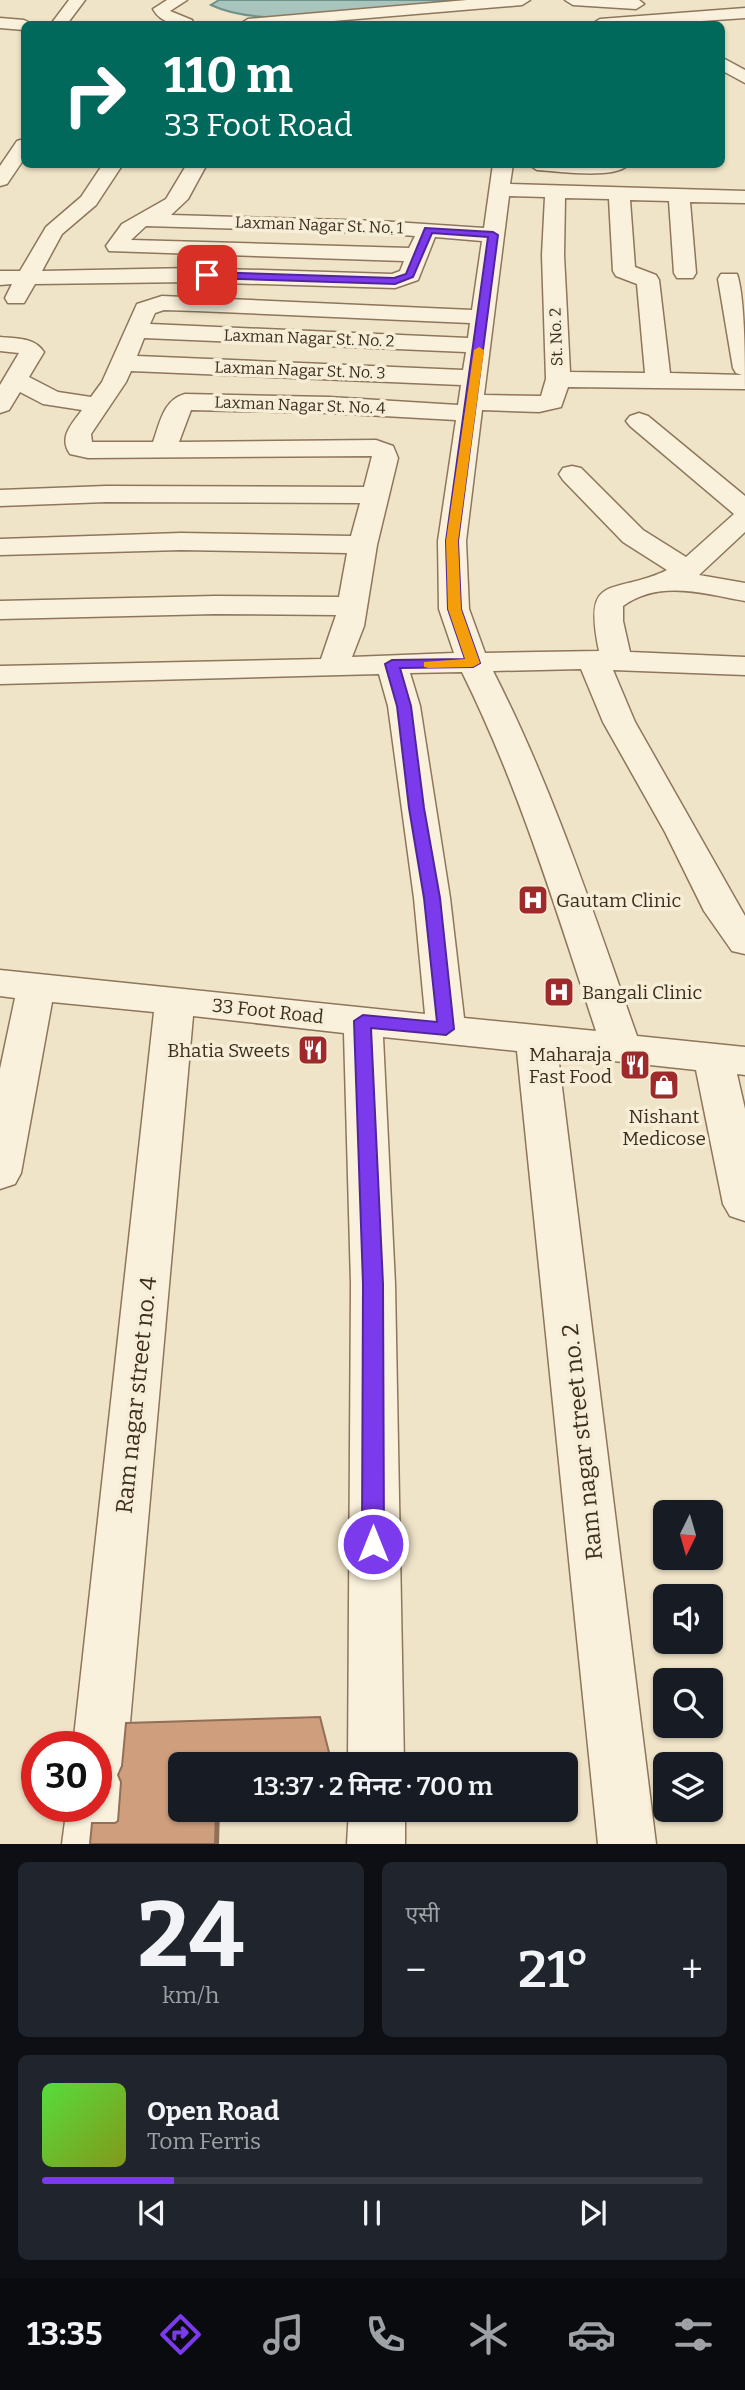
<!DOCTYPE html>
<html lang="hi">
<meta charset="utf-8">
<style>
body{margin:0;font-family:Bitter,"Noto Sans Devanagari",serif;background:#20242c;color:#f1f3f6;height:100vh;display:flex;flex-direction:column;font-size:26px;white-space:nowrap}
*{box-sizing:border-box;margin:0}
p{font-size:23px;color:#9ea1a6}
.icon{flex:none;width:38px;height:38px;fill:none;stroke:currentColor;stroke-width:2;stroke-linecap:round;stroke-linejoin:round}
.map{position:relative;height:1844px;overflow:hidden}
.details{display:flex;flex-direction:column;gap:18px;padding:18px;background:#0d0f14;flex:1}
.details>*{flex:none}
.hud{position:absolute;left:21px;top:21px;width:704px;height:147px;border-radius:10px;box-shadow:0 2px 5px #0004;background:#00695c;color:#fff;overflow:hidden}
.needle{width:46px;rotate:185deg}
.fabs{position:absolute;left:653px;top:1500px;display:grid;gap:14px}
.fabs a{display:grid;place-items:center;width:70px;height:70px;border-radius:10px;background:#171b24;box-shadow:0 2px 5px #0004;font-size:35px}
.speed{position:absolute;left:21px;top:1731px;display:flex;gap:14px;font-size:35px;font-weight:700;text-align:center}
.speed>*{display:grid;place-content:center;width:91px;height:91px;border-radius:50%;background:#171b24;box-shadow:0 2px 5px #0004;line-height:1}
.speed .limit{border:10px solid #d22;background:#fff;color:#111}
.pin{position:absolute;display:grid;place-items:center;width:60px;height:60px;color:#fff;margin:-30px;border-radius:14px;box-shadow:0 4px 10px #0006}
.me{position:absolute;width:77px;margin:-38px;rotate:0deg;stroke-linejoin:round;filter:drop-shadow(0 0 5px #0008)}
.turn{display:flex;align-items:center;gap:24px;height:147px;padding:0 28px;font-size:32px}
.turn .icon{width:91px;height:91px;stroke-width:2.5}
.turn b{display:block;font-size:49px;line-height:60px}
.big{font-size:52px;font-weight:600;line-height:1.1}
.details .widget{flex:1;display:flex;flex-direction:column;justify-content:center;gap:10px;min-width:0;padding:0 24px;border-radius:10px;background:#20242c}
.details .dial{align-items:center;gap:0}
.dial b{font-size:91px;line-height:1}
.song{display:flex;align-items:center;gap:21px}
.cover{width:84px;height:84px;border-radius:10px;background:linear-gradient(135deg,hsl(110 70% 55%),hsl(70 70% 35%))}
.played{height:7px;border-radius:4px;background:linear-gradient(90deg,#7c3aed 20%,#363941 20%)}
.keys{display:flex;justify-content:space-around;direction:ltr}
.heat{display:flex;justify-content:space-between;align-items:center;font-size:38px;direction:ltr}
.details .tiles{flex:1;display:grid;gap:18px;grid-template-columns:1fr 1fr}
.widget:last-child{grid-column:span 2}
.trip{position:absolute;left:168px;top:1752px;width:410px;height:70px;border-radius:10px;background:#171b24;box-shadow:0 2px 5px #0004;font-weight:600;line-height:70px;text-align:center}
.tabs{display:flex;height:112px;justify-content:space-around;align-items:center;background:#090b0e;color:#9ea1a6}
.tabs .icon{width:49px;height:49px}
.tabs .current{color:#7c3aed}
.tabs b{font-size:32px;color:#f1f3f6}
.map>svg:first-child{display:block}
</style>
<div class="map">
<svg width="745" height="1844" viewBox="0 0 745 1844">
<rect width="100%" height="100%" fill="#f0e4c8"/>
<path fill="#a9c4bc" stroke="#6f938a" stroke-width="2" d="M219,0H455C389,7 270,33 211,5Z"/>
<g fill="none" stroke-linecap="round" stroke-linejoin="round">
<g stroke="#8d765c" stroke-width="3">
<g id="minor">
<polygon points="69,0 85,0 67,24 51,24"/>
<path d="M167,0H187L170,11L192,20L194,24C177,24 162,25 153,9Z"/>
<polygon points="467,0 530,0 522,5 298,24 240,24 248,19"/>
<polygon points="565,0 639,0 644,4 636,9 573,5"/>
<polygon points="745,8 745,18 658,24 592,24 600,19"/>
<polygon points="0,18 24,20 32,24 24,24 24,30 0,28"/>
<polygon points="721,57 745,70 745,83 721,70"/>
<polygon points="24,139 24,159 7,184 0,186 0,166 17,141"/>
<path d="M103,164H123L96,205L62,234L42,271L192,268L392,274L400,271L404,261L109,251L106,246L122,224L166,199L187,164H207L188,199L171,215L379,221L484,228L493,164H513L510,184L745,191V203L690,202L696,273L693,278H677L674,273L669,201L630,200L635,267L656,275L659,280L670,373L742,375L736,373L733,368L718,279L721,274H737C745,297 745,361 745,389L568,387L561,407L539,412L482,410L466,541L469,609L485,653L599,651C582,570 614,596 667,570L623,542L563,480L559,474L563,468L572,466L581,468L643,530L686,557L734,514L630,426L626,421L630,416L639,413L648,416L745,496V532L699,575L745,583V601C705,594 660,579 623,606V621L630,652L745,657V675L613,670L635,722L745,916V954L732,951L704,911L665,832L603,722L581,669L493,671C553,788 593,912 637,1036L745,1047V1075L737,1074L745,1109V1221L730,1216L723,1204L696,1070L558,1055L656,1844H598L517,1051L383,1037L395,1284L404,1764H348L351,1284L344,1033L193,1016L124,1790L120,1799L123,1806L120,1844H62L67,1806H96V1746H73L154,1012L52,1002L21,1173L15,1184L0,1189V1069L15,998L0,996V970L425,1014L414,898L388,706L379,674L0,684V666L321,659L336,615L215,614L0,619V601L215,596L339,597L347,553L181,550L0,555V539L181,533L351,536L360,503L106,502L0,506V490L106,486L364,487L372,456L88,458L70,454C58,437 72,424 82,410L43,404L20,392L9,410L0,413V385L19,353L0,351V337C17,339 34,337 44,352L29,377L58,392L91,397L102,382L137,304L162,296L472,310L482,241L435,237L418,280L395,288L192,282L35,284L24,303H8L5,298L12,284L0,285V271H20L46,227L81,197ZM509,196L545,197L542,255L546,379L541,396L484,395ZM565,198L609,199L613,271L616,276L637,284L645,373L570,372L564,255ZM146,226L379,233L415,236L409,248L131,240ZM164,310L197,311L470,323L468,338L150,324L155,313ZM144,338L466,352L463,370L137,356ZM131,371L461,385L458,405L329,397L185,394C163,400 160,423 153,442H92L91,434L126,382ZM191,410L329,413L456,420L438,541L439,609L454,653L352,657L364,626L377,545L398,458L393,446L376,440L179,442ZM462,672C519,787 556,910 596,1031L464,1018L450,898L420,706L410,673Z"/>
<path d="M528,164H629C616,180 558,171 537,170Z"/>
<polygon points="349,1810 405,1810 405,1844 347,1844"/>
</g>
</g>
<use href="#minor" fill="#faf1dc" fill-rule="evenodd"/>
</g>
<polygon fill="#916f58" points="216,1810 220,1810 219,1844 215,1844"/>
<polygon fill="#cf9f7d" stroke="#916f58" stroke-width="2" points="320,1717 332,1764 180,1764 180,1810 216,1810 215,1844 90,1844 92,1823 115,1823 118,1821 121,1782 118,1775 122,1766 126,1723"/>
<polygon fill="#7c3aed" stroke="#51269a" stroke-width="2" points="425,228 493,232 498,235 458,541 461,609 480,663 473,667 400,668 411,706 424,808 440,898 454,1029 446,1035 371,1028 383,1284 384,1544 381,1551 373,1554 366,1551 362,1544 363,1284 354,1021 363,1015 437,1022 424,898 409,808 397,706 385,664 392,660 465,659 448,609 446,541 488,237 432,233 413,277 395,284 207,278 202,275 207,272 394,278 406,274"/>
<polygon fill="#f59e0b" points="479,347 484,350 458,541 461,609 480,663 473,667 429,668 424,667 424,662 465,659 448,609 446,541 474,350"/>
<defs>
<g id="hospital-square" transform="scale(1.575)"><rect x="-9" y="-9" width="18" height="18" rx="4" fill="#9e2a2b" stroke="#f7eed8"/><path d="M-5-5h3v3.5h4V-5h3V5h-3V1.5h-4V5h-3Z" fill="#fff"/></g>
<g id="restaurant-square" transform="scale(1.575)"><rect x="-9" y="-9" width="18" height="18" rx="4" fill="#9e2a2b" stroke="#f7eed8"/><path d="M-5-6h1v4h1v-4h1v4h1v-4h1v5L-1.5 .5V6h-2V.5L-5-1ZM5-6V6H3V1.5H1.5Q1.5-4 5-6Z" fill="#fff"/></g>
<g id="shop-square" transform="scale(1.575)"><rect x="-9" y="-9" width="18" height="18" rx="4" fill="#9e2a2b" stroke="#f7eed8"/><path d="M-5-2.5h2.3a2.7 3.5 0 0 1 5.4 0H5L5.5 6h-11ZM-1.5-2.5h3a1.5 2.3 0 0 0-3 0Z" fill="#fff"/></g>
</defs>
<g fill-rule="evenodd">
<use href="#hospital-square" x="533" y="900"/>
<use href="#hospital-square" x="559" y="992"/>
<use href="#restaurant-square" x="313" y="1050"/>
<use href="#restaurant-square" x="635" y="1065"/>
<use href="#shop-square" x="664" y="1085"/>
</g>
<g text-anchor="middle" dominant-baseline="central" stroke-width="7" stroke-linejoin="round" paint-order="stroke">
<g font-size="16" fill="#3d2e20" stroke="#f7eed8">
<text transform="translate(319 225) rotate(2)">Laxman Nagar St. No. 1</text>
<text transform="translate(556 337) rotate(-92)">St. No. 2</text>
<text transform="translate(309 338) rotate(2)">Laxman Nagar St. No. 2</text>
<text transform="translate(300 370) rotate(2)">Laxman Nagar St. No. 3</text>
<text transform="translate(300 405) rotate(2)">Laxman Nagar St. No. 4</text>
</g>
<g font-size="19" fill="#3d2e20" stroke="#f7eed8" text-anchor="start">
<text x="556" y="900">Gautam Clinic</text>
<text x="582" y="992">Bangali Clinic</text>
<text x="290" y="1050" text-anchor="end">Bhatia Sweets</text>
<text x="612" y="1054" text-anchor="end">Maharaja<tspan x="612" dy="22">Fast Food</tspan></text>
<text x="664" y="1116" text-anchor="middle">Nishant<tspan x="664" dy="22">Medicose</tspan></text>
</g>
<g font-size="19" fill="#3d2e20" stroke="#f7eed8">
<text transform="translate(268 1011) rotate(6)">33 Foot Road</text>
</g>
<g font-size="23" fill="#3d2e20" stroke="#f7eed8">
<text transform="translate(136 1395) rotate(-84)">Ram nagar street no. 4</text>
<text transform="translate(582 1442) rotate(-96)">Ram nagar street no. 2</text>
</g>
</g>
</svg>
<div class="fabs">
<a><svg class="needle" viewBox="-14 -14 28 28"><path d="M0-13l5 13h-10z" fill="#e53935"/><path d="M0 13l5-13h-10z" fill="#9ea1a6"/></svg></a>
<a><svg class="icon" aria-label="sound" viewBox="0 0 24 24"><path d="M4 9h4l5-4v14l-5-4H4zM17 9q2 3 0 6"/></svg></a>
<a><svg class="icon" aria-label="search" viewBox="0 0 24 24"><circle cx="10" cy="10" r="6"/><path d="M15 15l6 6"/></svg></a>
<a><svg class="icon" aria-label="layers" viewBox="0 0 24 24"><path d="M12 4l9 5-9 5-9-5zM3 14l9 5 9-5"/></svg></a>
</div>
<div class="speed"><div class="limit">30</div></div>
<div class="pin" style="left:207px;top:275px;background:#d93025"><svg class="icon" aria-label="arrive" viewBox="0 0 24 24"><path d="M6 21V4h12l-3 4 3 4H6"/></svg></div>
<svg class="me" style="left:373px;top:1544px" viewBox="-20 -20 40 40"><circle r="17" fill="#7c3aed" stroke="#fff" stroke-width="3"/><path d="M0-11L8 9 0 5-8 9z" fill="#fff"/></svg>
<div class="trip">13:37 · 2 मिनट · 700 m</div>
<div class="hud">
<div class="turn"><svg class="icon" aria-label="right" viewBox="0 0 24 24"><path d="M7 20v-9h11M14 6l5 5-5 5"/></svg><div><b>110 m</b>33 Foot Road</div></div>
</div>
</div>
<section class="details">
<div class="tiles">
<div class="widget dial"><b>24</b><p>km/h</p></div>
<div class="widget"><p>एसी</p>
<div class="heat"><a>−</a><b class="big">21°</b><a>+</a></div>
</div>
<div class="widget">
<div class="song"><i class="cover"></i><div><b>Open Road</b><p>Tom Ferris</p></div></div>
<div class="played"></div>
<div class="keys"><svg class="icon" aria-label="previous" viewBox="0 0 24 24"><path d="M18 5L8 12l10 7zM5 5v14"/></svg><svg class="icon" aria-label="pause" viewBox="0 0 24 24"><path d="M8 5v14M16 5v14"/></svg><svg class="icon" aria-label="next" viewBox="0 0 24 24"><path d="M6 5l10 7-10 7zM19 5v14"/></svg></div>
</div>
</div>
</section>
<nav class="tabs">
<b>13:35</b>
<svg class="icon current" aria-label="directions" viewBox="0 0 24 24"><path d="M12 3l9 9-9 9-9-9zM9 14v-3h6M13 9l2 2-2 2"/></svg>
<svg class="icon" aria-label="music" viewBox="0 0 24 24"><path d="M9 18V5l10-2v13"/><circle cx="6" cy="18" r="3"/><circle cx="16" cy="16" r="3"/></svg>
<svg class="icon" aria-label="phone" viewBox="0 0 24 24"><path d="M5 4h4l2 5-3 2q2 4 5 5l2-3 5 2v4C11 20 4 13 5 4z"/></svg>
<svg class="icon" aria-label="climate" viewBox="0 0 24 24"><path d="M12 3v18M4 7l16 10M4 17L20 7"/></svg>
<svg class="icon" aria-label="car" viewBox="0 0 24 24"><path d="M5 17H2v-5l4-1 3-4h7l3 4 3 1v5h-3M9 17h6M6 11h13"/><circle cx="7" cy="17" r="2"/><circle cx="17" cy="17" r="2"/></svg>
<svg class="icon" aria-label="filters" viewBox="0 0 24 24"><path d="M4 7h16M4 17h16"/><circle cx="9" cy="7" r="2"/><circle cx="15" cy="17" r="2"/></svg>
</nav>
